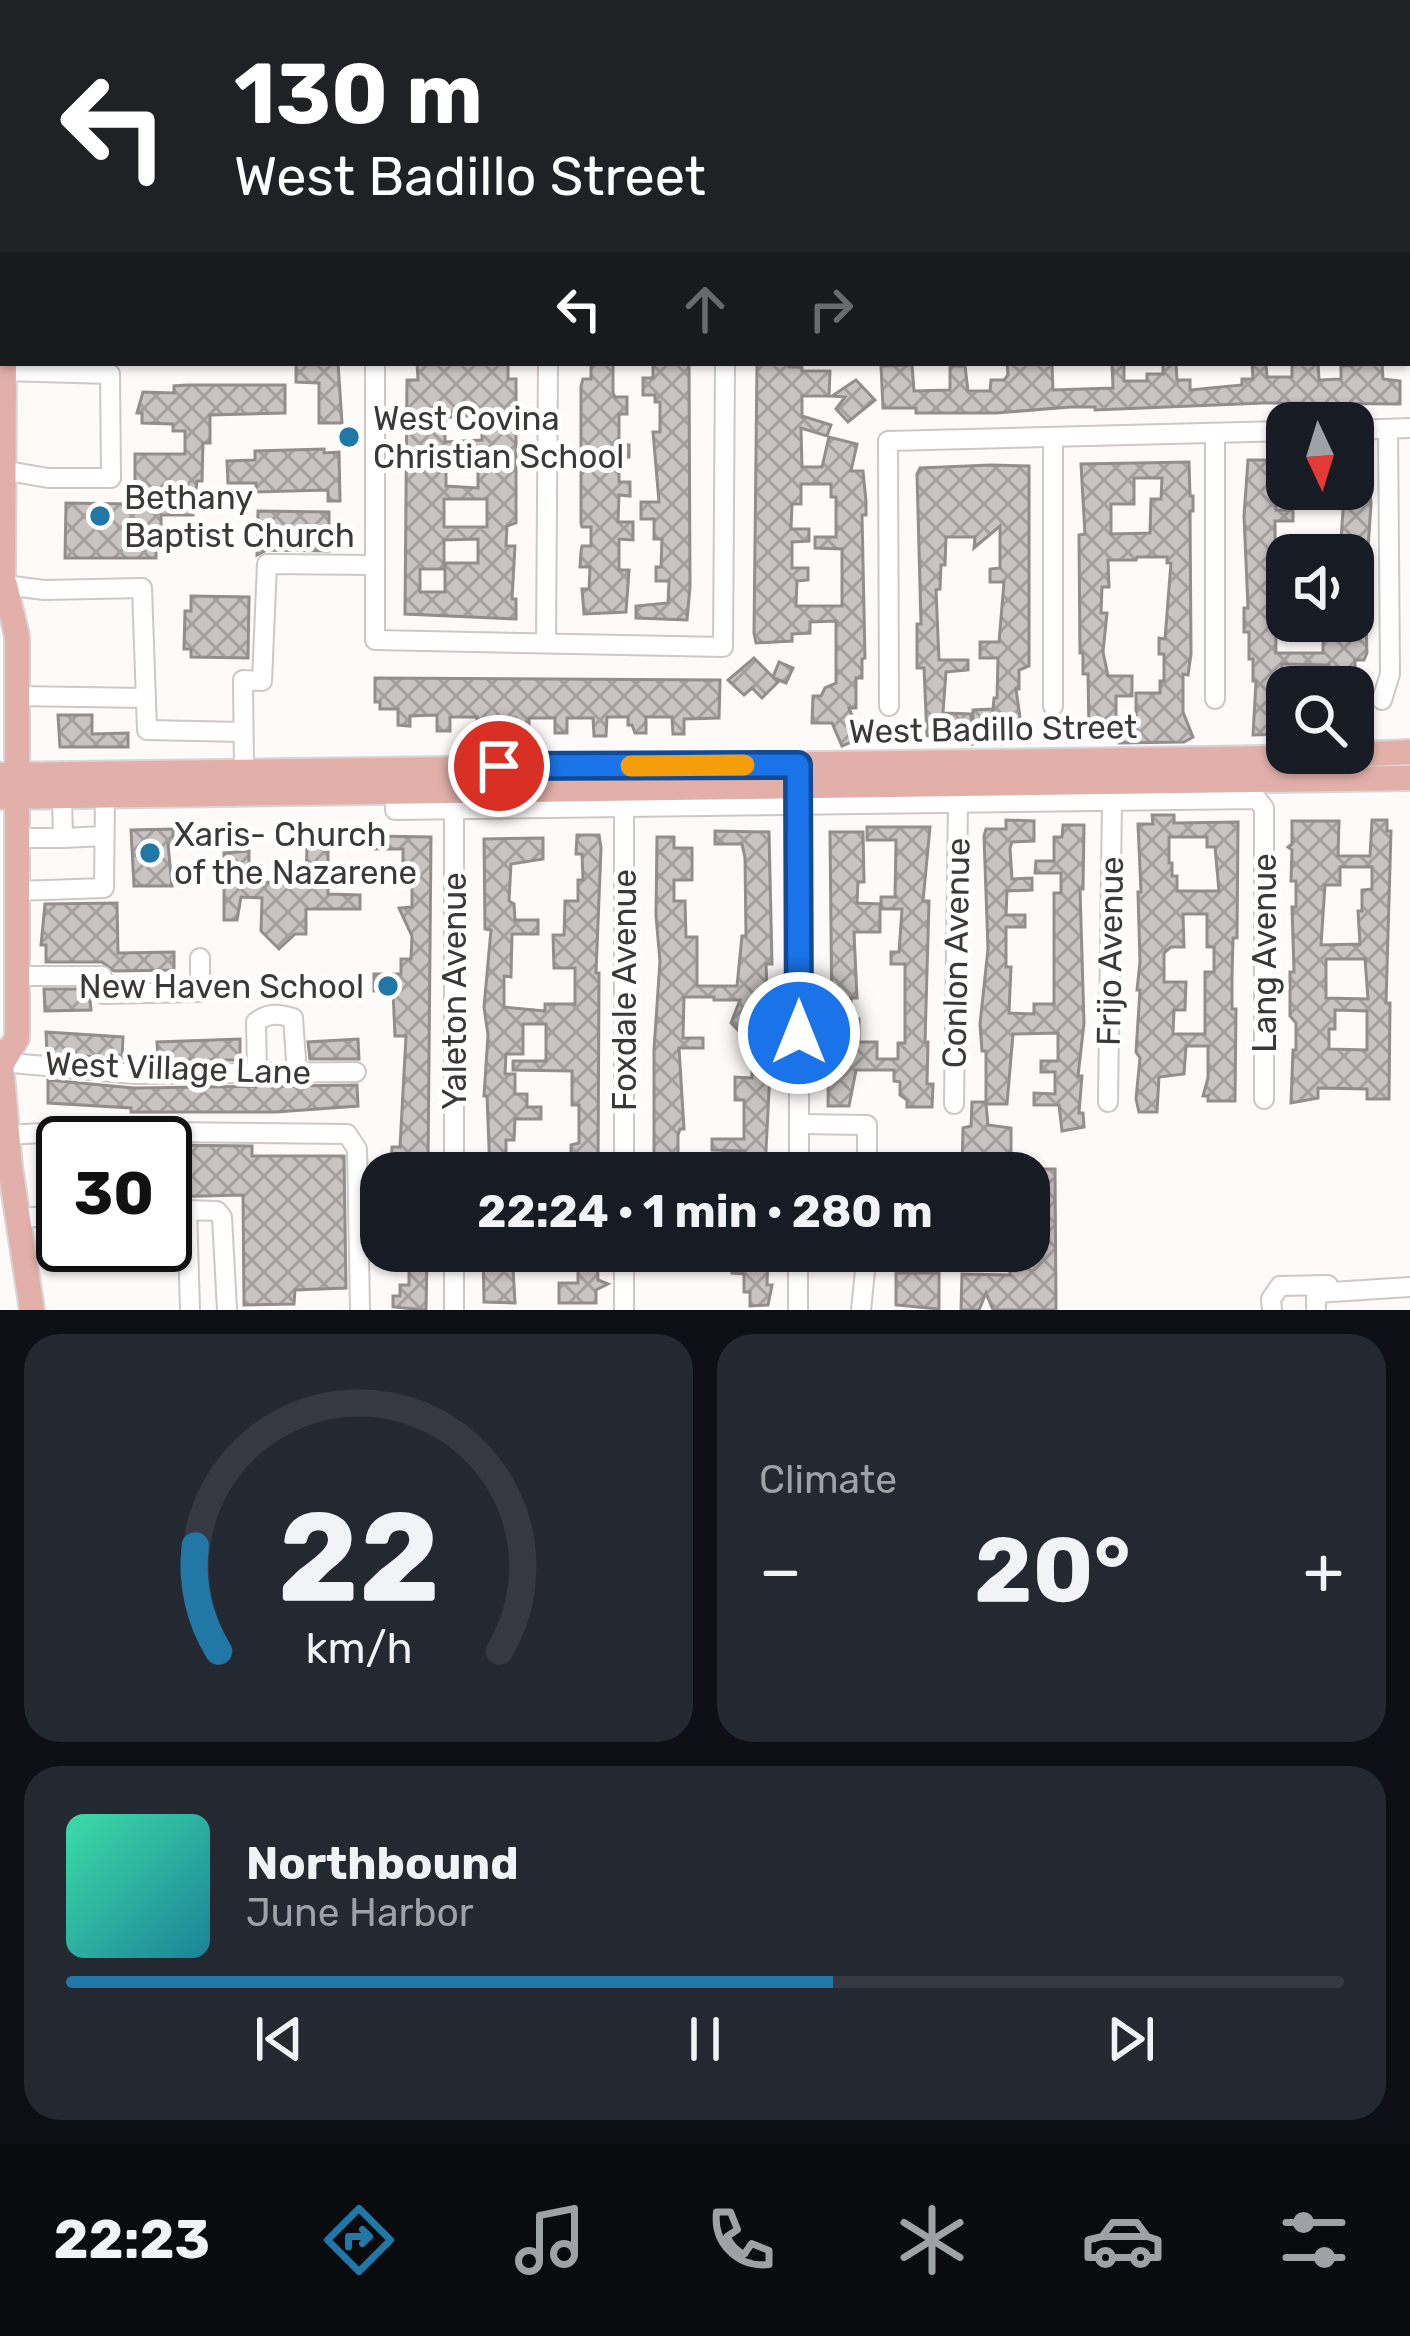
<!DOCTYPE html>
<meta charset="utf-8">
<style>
body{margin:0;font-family:Rubik,sans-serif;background:#242831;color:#f1f3f6;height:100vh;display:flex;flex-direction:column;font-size:45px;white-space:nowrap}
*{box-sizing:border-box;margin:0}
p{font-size:39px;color:#9ea1a6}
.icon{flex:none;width:66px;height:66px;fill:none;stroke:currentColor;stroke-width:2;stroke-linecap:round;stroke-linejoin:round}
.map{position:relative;height:1310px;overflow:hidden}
.details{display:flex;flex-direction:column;gap:24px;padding:24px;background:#0d0f14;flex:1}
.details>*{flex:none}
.guide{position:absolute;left:0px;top:0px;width:1410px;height:366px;box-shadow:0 3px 9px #0004;background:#202124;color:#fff;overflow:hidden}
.needle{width:78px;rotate:176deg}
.buttons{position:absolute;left:1266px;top:402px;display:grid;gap:24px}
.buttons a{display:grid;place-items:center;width:108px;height:108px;border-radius:24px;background:#171b24;box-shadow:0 3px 9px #0004;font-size:60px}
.speed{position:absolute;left:36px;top:1116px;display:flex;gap:24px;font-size:60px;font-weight:700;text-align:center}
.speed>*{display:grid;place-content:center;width:156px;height:156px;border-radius:50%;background:#171b24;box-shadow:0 3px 9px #0004;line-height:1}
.speed .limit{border:6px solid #111;border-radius:18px;background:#fff;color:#111}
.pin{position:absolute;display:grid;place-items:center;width:102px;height:102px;color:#fff;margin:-51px;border:6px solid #fff;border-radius:50%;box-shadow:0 3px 12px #0007}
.me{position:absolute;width:132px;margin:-66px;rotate:0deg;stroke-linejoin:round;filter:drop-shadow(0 0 9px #0008)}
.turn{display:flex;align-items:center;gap:42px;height:252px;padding:0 36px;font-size:54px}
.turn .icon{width:156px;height:156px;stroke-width:2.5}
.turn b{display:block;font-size:84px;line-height:102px}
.lanes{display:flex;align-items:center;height:114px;padding:0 36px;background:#0003;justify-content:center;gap:60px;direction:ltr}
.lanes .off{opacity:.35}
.big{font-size:90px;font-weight:700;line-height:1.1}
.details .tile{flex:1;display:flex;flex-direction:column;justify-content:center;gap:18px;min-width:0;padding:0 42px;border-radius:36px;background:#242831}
.details .dial{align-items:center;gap:0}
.dial svg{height:312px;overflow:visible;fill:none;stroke:#363941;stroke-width:7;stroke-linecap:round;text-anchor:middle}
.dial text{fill:#f1f3f6;stroke:none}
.song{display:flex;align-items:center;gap:36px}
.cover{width:144px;height:144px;border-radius:18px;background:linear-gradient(135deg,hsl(160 70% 55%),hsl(190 70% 35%))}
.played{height:12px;border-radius:6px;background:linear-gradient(90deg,#2177a6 60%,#363941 60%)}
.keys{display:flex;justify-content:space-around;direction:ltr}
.heat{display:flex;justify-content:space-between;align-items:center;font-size:66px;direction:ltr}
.details .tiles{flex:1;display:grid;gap:24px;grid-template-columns:1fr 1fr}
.tile:last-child{grid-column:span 2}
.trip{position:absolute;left:360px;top:1152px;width:690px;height:120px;border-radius:36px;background:#171b24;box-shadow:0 3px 9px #0004;font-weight:700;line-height:120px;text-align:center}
.dock{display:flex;height:192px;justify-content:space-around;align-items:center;background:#090b0e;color:#9ea1a6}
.dock .icon{width:84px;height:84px}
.dock .current{color:#2177a6}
.dock b{font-size:54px;color:#f1f3f6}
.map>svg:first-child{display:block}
</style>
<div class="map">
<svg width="1410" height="1310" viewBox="0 0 1410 1310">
<defs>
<pattern id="building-cross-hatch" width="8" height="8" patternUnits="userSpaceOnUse" patternTransform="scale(3)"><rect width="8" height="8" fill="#c9c3c2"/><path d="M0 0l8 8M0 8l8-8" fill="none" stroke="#a49f9f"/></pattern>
</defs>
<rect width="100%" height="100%" fill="#fffafa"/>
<g fill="url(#building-cross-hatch)" stroke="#938d8c" stroke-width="3" fill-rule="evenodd">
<polygon points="296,363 338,363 342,423 319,423 319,383 296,382"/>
<path d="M417,363H508V379H516V523L507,526L506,546H515L512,599H516V619L405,614L407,380H418ZM457,416H482V440L445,442V418ZM446,459H478V488L446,486ZM444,499H487V527H444ZM478,539V563H445V592H420V569H444V540Z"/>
<polygon points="591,363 613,363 613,393 615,397 627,397 627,414 619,414 619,445 629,445 629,457 619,457 619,482 630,482 630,496 619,495 618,522 633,522 633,540 619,539 619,570 629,570 626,612 584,614 582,589 589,589 590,567 580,567 581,552 582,546 591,546 591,527 582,527 581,523 581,386 583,379 591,379"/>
<polygon points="653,363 689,363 690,587 687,620 636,618 636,606 668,603 669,581 656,581 656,567 661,567 662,539 654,539 654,519 641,519 641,502 659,502 653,432 660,432 660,402 655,402 655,395 643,395 643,378 653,378"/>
<path d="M757,363H789V367H802V371H830L829,396H802V416L831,425L827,436L801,428L802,467H822L829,437L857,444L851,471H863L866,501V515H862L865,658L862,659V678H856V708H849L861,738L842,746L832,723H812L813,696H821L825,688L836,683V621L810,622V633L792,634V641L756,643L754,633ZM801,484H831V497H836V537H815V548L842,549V606H796L797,581L808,580V568H792V542L809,541V529H791L792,504H801Z"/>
<polygon points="1007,363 1052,364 1053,390 1113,388 1112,363 1124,363 1124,381 1147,381 1147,374 1163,374 1163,363 1176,363 1177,380 1190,380 1190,390 1242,385 1242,379 1253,379 1252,363 1266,363 1267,377 1292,377 1292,365 1318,363 1319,380 1341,379 1341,366 1382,363 1383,379 1400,381 1400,404 1264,403 1095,410 1095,407 1070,407 996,413 916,413 916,408 883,408 881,366 912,365 914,391 950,390 950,366 965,366 968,391 990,391 991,380 1004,380 1008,375"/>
<polygon points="856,380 875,400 848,422 836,409 845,397 832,396"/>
<polygon points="187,385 285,385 285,413 210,415 210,443 203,443 202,481 197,481 193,515 161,515 161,526 156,526 156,558 65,558 66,503 135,504 135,454 185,454 185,431 173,431 173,424 142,423 142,413 137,413 143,392 174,393 174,386"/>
<polygon points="324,449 324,453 339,452 340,501 328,501 328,490 256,492 256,483 228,483 227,461 255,460 255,451"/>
<polygon points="1353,457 1367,457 1371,504 1368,549 1364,549 1364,560 1367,653 1364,660 1355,660 1355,687 1329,687 1329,665 1282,664 1281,706 1287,706 1287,734 1253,735 1256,681 1253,681 1253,659 1249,659 1249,632 1244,632 1244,608 1248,608 1244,516 1248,460 1283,460 1283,472 1276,472 1276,510 1293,510 1293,521 1275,521 1276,653 1323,653 1323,638 1333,637 1333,621 1353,621 1353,555 1344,555 1341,539 1344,497 1353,497"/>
<path d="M1189,462L1190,496H1193V511H1190L1191,654L1188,675L1183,674V712L1193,737L1184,742L1119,743V735H1092L1089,732L1088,674H1083V653H1080L1079,535L1085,534L1081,464ZM1134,478H1162L1161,499H1151L1150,533L1111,534V504H1134ZM1137,557H1167V563H1171L1165,639L1159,638V654H1164V681H1160V693H1136V720H1116V696H1132V676H1108L1103,652L1107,613H1101L1102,587H1109L1108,560H1136Z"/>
<polygon points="991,465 1029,466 1029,666 1019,670 1019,689 1016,689 1023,739 1002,744 995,723 973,723 973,710 993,709 994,698 997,698 998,658 980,658 980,642 999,642 1004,582 990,582 990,569 1000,568 1000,526 974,548 975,537 946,537 945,565 941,565 940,589 936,590 939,660 968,660 968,670 946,672 943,713 971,714 972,744 957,744 957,736 927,736 924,668 917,668 917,624 921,624 917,474 920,468"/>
<polygon points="258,511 329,512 329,551 267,550 257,555"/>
<polygon points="191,596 249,597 248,658 191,657 191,649 184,649 185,611 191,611"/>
<polygon points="754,658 773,677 779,662 793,668 786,683 774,678 778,682 762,698 752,688 744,695 728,680"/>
<polygon points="375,678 720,680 719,718 684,719 684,734 673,734 672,717 646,717 646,733 635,733 632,725 628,725 628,717 607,717 606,736 594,736 593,718 567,718 567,733 555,733 555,718 529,718 529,732 517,733 516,718 489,718 488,731 477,731 477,717 450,717 450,731 437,731 437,715 410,716 410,726 398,725 398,709 380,709 380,702 375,702"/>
<polygon points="58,715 92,715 92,734 128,733 128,747 60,747"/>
<path d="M1152,815H1174V823L1238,822L1237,938H1233L1232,978V1009H1236L1235,1101H1208V1096H1203L1208,1078V1046H1186L1184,1074L1159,1077L1157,1112H1139L1136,1099L1140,1058L1136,1052L1140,990H1137L1140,962L1138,892H1141L1138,824H1153ZM1169,837H1207V847H1215L1219,891H1177V876H1172V863H1169ZM1183,914H1207V947H1214V972H1205V1034H1173L1174,1010H1185L1186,982H1164V953L1171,947H1184Z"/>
<polygon points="1006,820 1034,821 1034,841 1012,842 1010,848 1012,879 1032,878 1032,890 1007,891 1006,915 1025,915 1025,927 1006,927 1006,967 1011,967 1009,1013 1034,1014 1034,1004 1054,1004 1054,893 1061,893 1061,873 1035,873 1036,861 1054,861 1054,837 1062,837 1063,825 1084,825 1083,889 1080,889 1084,1023 1078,1076 1082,1076 1079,1113 1083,1113 1084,1127 1062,1131 1059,1105 1034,1105 1034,1093 1055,1094 1055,1072 1041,1072 1041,1061 1058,1061 1058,1033 1013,1034 1007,1104 986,1104 988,1125 1011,1128 1011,1173 962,1172 963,1128 971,1126 972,1102 986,1102 986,1051 982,1051 980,1024 988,949 984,836 986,829 1006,829"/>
<path d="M1372,820H1387V831H1391L1386,1003H1390L1389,1099H1367V1089L1318,1088V1098L1291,1103L1293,1050H1296V1023L1290,1016V972H1294L1292,907H1296V881H1291L1292,850L1288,847L1292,844V821H1339L1338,856H1370ZM1340,867H1372V889L1362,890V911H1358L1360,944L1321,945L1325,885H1340ZM1326,959H1365L1368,999L1326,998ZM1335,1010L1367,1011V1050L1329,1049V1029H1335Z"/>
<polygon points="867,827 930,827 923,901 929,901 925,1042 928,1042 927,1084 933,1084 932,1107 907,1107 907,1100 900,1095 900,1082 894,1081 894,1070 856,1070 849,1106 828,1106 829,1023 832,1023 830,832 863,832 864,882 858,882 857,903 880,904 880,932 854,932 857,998 851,998 851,1019 859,1019 859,1042 877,1042 877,1059 898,1059 898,1043 905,1043 905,964 891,964 891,952 899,952 902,909 881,909 881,897 895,897 896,840 867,840"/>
<polygon points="173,829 173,844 168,844 172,886 134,886 131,830"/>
<polygon points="715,831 769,832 772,964 766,964 770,1071 765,1170 745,1170 745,1151 712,1150 712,1139 744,1139 744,1100 735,1100 735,1077 752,1078 752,1033 741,1033 731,1023 740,1000 714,1000 714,997 684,997 683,1038 703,1038 703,1048 679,1048 684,1129 680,1129 678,1135 678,1168 654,1168 654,1049 660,961 656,916 657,837 674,837 674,848 692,848 692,880 674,880 674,901 685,901 686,937 697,937 697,986 737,986 742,936 746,936 745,858 742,844 715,844"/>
<polygon points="577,835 599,835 601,848 596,973 599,973 598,1172 580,1172 580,1163 571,1163 571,1145 579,1143 579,1105 572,1105 572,1071 513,1070 513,1061 546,1061 546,1024 523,1024 523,1054 506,1054 505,1074 515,1074 515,1094 527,1094 527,1107 541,1107 541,1119 515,1119 514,1140 506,1140 506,1173 490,1173 487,1096 484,1096 488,1035 484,1007 491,930 485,929 484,839 543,838 543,859 511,864 509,901 514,904 515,920 538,920 538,934 512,934 511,977 504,976 504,1007 545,1011 545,1004 575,1004 575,968 554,968 553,935 564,935 565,901 578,901 578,880 583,880 582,854 576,854"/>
<polygon points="374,836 431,837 428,1169 391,1168 392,1147 400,1147 406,1036 395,1036 393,991 374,991 374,974 401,974 401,959 411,959 412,936 399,908 412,907 412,866 403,865 403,849 374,849"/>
<polygon points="307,846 328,846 328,894 360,895 360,909 306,909 306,934 295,934 279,949 261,931 262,898 241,897 237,920 224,920 224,853 249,851 249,882 306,883"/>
<polygon points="117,903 118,953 174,952 174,970 114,971 102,962 46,962 46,945 41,945 45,904"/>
<polygon points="44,989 89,989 91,1010 45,1011"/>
<polygon points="46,1032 123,1037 122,1059 47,1053"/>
<polygon points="240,1039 240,1060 158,1060 158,1057 157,1042"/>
<polygon points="358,1039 359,1059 310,1059 308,1042"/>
<polygon points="48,1080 134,1088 357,1085 358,1106 276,1112 131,1112 131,1108 48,1103"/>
<polygon points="165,1145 252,1146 252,1156 344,1156 346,1288 295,1290 294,1304 244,1305 243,1195 165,1197"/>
<polygon points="1029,1169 1055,1169 1056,1310 993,1310 986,1293 979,1310 961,1310 962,1274 1010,1275 1010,1251 1029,1251"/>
<polygon points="483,1251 512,1251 515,1303 484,1302"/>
<polygon points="581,1251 597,1251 598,1280 608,1284 596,1290 596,1303 559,1303 559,1283 578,1283 578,1254"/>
<polygon points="732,1251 768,1251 767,1285 772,1285 768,1305 750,1306 750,1292 744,1292 744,1274 732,1273"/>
<polygon points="409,1258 427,1258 426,1310 393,1307 393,1296 400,1296 400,1285 409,1285"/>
<polygon points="896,1273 939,1273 939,1309 896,1305"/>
</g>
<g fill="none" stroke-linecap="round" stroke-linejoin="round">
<g stroke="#cdc7c6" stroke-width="22">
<g id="minor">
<polyline points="375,0 375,3"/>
<polyline points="12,3 100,0"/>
<polyline points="550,3 550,0"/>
<polyline points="727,3 727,0"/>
<polyline points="896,3 896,0"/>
<polyline points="1407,37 1410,37"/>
<polyline points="1407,267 1410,267"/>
<polyline points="0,333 3,334"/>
<polyline points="375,363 375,640 723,647 725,363"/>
<polyline points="1353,430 1410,428"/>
<polyline points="2,470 48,478 111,478 110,374 4,371"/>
<polyline points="5,585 44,590 142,588 147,730 243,732"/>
<polyline points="546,641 548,363"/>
<polyline points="17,696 146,698"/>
<polyline points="1215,699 1215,433"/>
<polyline points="1382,700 1390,674 1388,430"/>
<polyline points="889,706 888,441 1287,431"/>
<polyline points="1053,706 1053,437"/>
<polyline points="244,771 243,680 262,681 267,564 375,565"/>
<polyline points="396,794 395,810 1257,799 1264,808 1264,1099"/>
<polyline points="62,797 63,838 104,836"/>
<polyline points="624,808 624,1173"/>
<polyline points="17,838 63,838"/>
<polyline points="17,891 104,888 105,797"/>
<polyline points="16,976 102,976 103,994 200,992 200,958"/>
<polyline points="0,1062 134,1074 356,1072"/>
<path d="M257,1073L256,1022C268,1013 278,1013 293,1018L297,1073"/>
<polyline points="1108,1102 1112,800"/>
<polyline points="954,1104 958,802"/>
<polyline points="799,1124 867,1125 867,1173"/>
<polyline points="6,1135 81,1131 347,1134 357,1149 360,1310"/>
<polyline points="454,1173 454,809"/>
<polyline points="799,1173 799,794"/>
<polyline points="16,1219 63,1214"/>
<polyline points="624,1251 624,1310"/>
<polyline points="190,1310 187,1210 217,1211 222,1217 227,1310"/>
<polyline points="454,1310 454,1251"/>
<polyline points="798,1310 798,1251"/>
<polyline points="861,1310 867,1251"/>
<polyline points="1272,1310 1271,1299 1280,1286 1328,1285"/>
<polyline points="1316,1310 1316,1293 1410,1287"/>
</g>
</g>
<g stroke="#d8d7d7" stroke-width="28">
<g id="major">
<polyline points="12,3 14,0"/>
<polyline points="3,600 4,363"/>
<polyline points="0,775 1277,758 1410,752"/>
<polyline points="0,797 1410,778"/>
<polyline points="0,1052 10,1167 32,1310"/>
<polyline points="3,1062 17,1038 17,636 5,585"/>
</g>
</g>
<use href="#minor" stroke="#fff" stroke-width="18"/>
<use href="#major" stroke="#e2b0a9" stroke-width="24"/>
</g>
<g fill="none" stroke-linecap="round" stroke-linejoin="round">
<g stroke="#114b97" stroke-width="30">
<polyline id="route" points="499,766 798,765 799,1033"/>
</g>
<use href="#route" stroke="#1a73e8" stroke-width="21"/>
<polyline stroke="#f59e0b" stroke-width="21" points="631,766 744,765"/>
</g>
<g fill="#2177a6" stroke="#fff" stroke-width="4.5">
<circle cx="349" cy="437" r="12"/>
<circle cx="100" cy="516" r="12"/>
<circle cx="150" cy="853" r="12"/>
<circle cx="388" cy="986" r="12"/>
</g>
<g text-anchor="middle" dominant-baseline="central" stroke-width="10" stroke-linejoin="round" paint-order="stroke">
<g font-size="33" fill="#3b3838" stroke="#fff" text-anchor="start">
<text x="373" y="418">West Covina<tspan x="373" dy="38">Christian School</tspan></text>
<text x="124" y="497">Bethany<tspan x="124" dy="38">Baptist Church</tspan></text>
<text x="174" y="834">Xaris- Church<tspan x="174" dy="38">of the Nazarene</tspan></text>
<text x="364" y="986" text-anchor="end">New Haven School</text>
</g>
<g font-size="33" fill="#3b3838" stroke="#fff">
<text transform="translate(993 729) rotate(-1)">West Badillo Street</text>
<text transform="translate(1110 951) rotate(-89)">Frijo Avenue</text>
<text transform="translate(956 953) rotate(-89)">Conlon Avenue</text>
<text transform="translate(1264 953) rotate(-90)">Lang Avenue</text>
<text transform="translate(624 990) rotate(-90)">Foxdale Avenue</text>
<text transform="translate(454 991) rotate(-90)">Yaleton Avenue</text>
<text transform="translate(178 1068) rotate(2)">West Village Lane</text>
</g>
</g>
</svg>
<div class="buttons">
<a><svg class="needle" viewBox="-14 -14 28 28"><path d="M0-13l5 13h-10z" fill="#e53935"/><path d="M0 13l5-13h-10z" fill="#9ea1a6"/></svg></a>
<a><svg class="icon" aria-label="sound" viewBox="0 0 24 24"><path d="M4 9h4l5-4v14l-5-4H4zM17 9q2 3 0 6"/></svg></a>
<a><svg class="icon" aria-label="search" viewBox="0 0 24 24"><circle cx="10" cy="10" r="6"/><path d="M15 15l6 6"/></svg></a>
</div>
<div class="speed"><div class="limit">30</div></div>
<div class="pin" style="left:499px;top:766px;background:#d93025"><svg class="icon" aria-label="arrive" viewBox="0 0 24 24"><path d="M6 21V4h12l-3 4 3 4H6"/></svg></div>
<svg class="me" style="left:799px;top:1033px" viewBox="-20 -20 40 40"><circle r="17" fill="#1a73e8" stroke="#fff" stroke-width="3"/><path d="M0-11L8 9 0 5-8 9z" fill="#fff"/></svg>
<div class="trip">22:24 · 1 min · 280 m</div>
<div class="guide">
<div class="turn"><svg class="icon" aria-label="left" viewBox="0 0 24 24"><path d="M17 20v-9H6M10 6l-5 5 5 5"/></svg><div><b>130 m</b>West Badillo Street</div></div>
<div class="lanes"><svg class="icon" aria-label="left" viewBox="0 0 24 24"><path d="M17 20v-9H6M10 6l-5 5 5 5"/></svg><svg class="icon off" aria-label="ahead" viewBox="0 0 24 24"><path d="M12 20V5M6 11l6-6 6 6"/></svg><svg class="icon off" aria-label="right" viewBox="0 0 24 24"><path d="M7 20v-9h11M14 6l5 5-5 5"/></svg></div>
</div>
</div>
<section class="details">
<div class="tiles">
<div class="tile dial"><svg viewBox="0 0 100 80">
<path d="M14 69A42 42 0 1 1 86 69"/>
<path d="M14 69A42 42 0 0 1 8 42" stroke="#2177a6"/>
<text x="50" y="56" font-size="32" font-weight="700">22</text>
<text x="50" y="72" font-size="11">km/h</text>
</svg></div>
<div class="tile"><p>Climate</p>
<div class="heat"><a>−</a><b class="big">20°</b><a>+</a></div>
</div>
<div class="tile">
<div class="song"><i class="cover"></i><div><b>Northbound</b><p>June Harbor</p></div></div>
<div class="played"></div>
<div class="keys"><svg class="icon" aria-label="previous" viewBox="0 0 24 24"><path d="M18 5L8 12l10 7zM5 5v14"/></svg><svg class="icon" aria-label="pause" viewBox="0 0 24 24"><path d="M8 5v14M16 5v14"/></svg><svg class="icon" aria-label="next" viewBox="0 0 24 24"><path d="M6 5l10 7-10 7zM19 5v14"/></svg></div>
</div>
</div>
</section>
<nav class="dock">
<b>22:23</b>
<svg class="icon current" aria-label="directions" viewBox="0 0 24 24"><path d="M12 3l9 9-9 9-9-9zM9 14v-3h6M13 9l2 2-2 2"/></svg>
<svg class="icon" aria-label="music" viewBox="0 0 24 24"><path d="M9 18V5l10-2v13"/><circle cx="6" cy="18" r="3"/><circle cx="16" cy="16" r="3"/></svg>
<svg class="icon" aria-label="phone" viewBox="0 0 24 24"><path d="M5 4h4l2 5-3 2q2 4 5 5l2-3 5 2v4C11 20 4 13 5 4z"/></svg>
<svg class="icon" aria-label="climate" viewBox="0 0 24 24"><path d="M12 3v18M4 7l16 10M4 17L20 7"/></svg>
<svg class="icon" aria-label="car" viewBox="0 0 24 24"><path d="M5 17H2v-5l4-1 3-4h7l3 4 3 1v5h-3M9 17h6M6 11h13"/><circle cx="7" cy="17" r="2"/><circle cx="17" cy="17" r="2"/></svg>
<svg class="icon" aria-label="filters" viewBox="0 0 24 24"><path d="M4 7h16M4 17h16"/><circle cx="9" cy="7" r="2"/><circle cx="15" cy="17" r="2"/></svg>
</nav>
